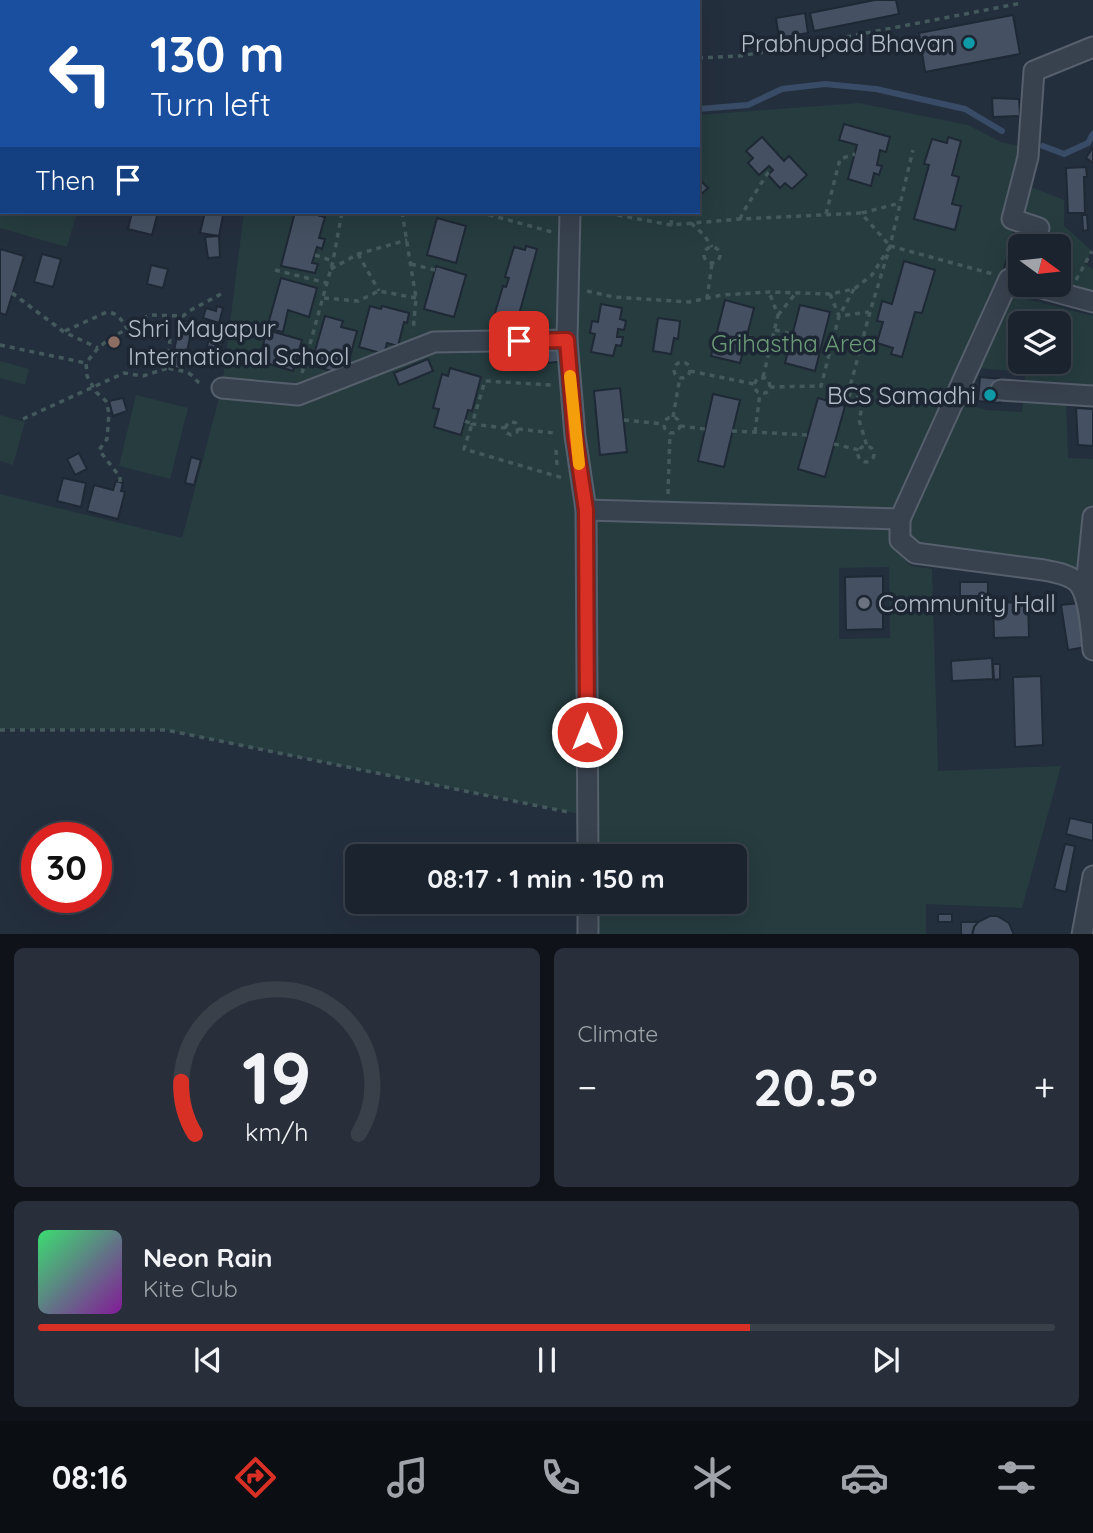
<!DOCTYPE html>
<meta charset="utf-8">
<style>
body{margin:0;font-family:Quicksand,sans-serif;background:#282f3a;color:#f1f3f6;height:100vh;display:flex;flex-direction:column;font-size:26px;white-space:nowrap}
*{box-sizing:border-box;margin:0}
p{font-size:23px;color:#a0a4aa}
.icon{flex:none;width:38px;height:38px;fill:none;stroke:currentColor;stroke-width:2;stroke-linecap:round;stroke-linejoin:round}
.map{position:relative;height:934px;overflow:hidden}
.side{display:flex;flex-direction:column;gap:14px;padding:14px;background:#0f1319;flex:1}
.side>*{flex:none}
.hud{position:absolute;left:0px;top:0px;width:700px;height:214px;box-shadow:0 7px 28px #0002,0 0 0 2px #39404a;background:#1a4fa0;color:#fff;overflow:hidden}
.needle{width:46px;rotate:105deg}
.controls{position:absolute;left:1008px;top:234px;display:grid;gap:14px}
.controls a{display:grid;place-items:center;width:63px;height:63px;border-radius:10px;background:#1b232e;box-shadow:0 7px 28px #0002,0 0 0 2px #39404a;font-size:35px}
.speed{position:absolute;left:21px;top:822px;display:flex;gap:14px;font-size:35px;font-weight:700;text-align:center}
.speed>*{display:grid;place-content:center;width:91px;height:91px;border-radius:50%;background:#1b232e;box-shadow:0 7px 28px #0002,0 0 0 2px #39404a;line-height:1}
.speed .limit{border:10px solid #d22;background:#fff;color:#111}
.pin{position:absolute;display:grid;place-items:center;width:60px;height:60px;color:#fff;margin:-30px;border-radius:14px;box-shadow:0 4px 10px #0006}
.me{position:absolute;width:77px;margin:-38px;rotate:0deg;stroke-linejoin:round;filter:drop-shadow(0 0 5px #0008)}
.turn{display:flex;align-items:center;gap:24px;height:147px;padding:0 35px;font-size:32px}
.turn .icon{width:91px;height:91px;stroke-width:2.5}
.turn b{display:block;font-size:49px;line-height:60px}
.then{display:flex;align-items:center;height:66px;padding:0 35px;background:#0003;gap:14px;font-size:26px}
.big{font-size:52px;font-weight:800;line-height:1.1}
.side .card{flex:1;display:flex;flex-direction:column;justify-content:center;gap:10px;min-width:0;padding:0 24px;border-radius:10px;background:#282f3a}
.side .dial{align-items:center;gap:0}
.dial svg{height:182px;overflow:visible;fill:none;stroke:#39404a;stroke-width:7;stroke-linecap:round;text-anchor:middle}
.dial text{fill:#f1f3f6;stroke:none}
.song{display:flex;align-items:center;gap:21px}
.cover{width:84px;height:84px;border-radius:10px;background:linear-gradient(135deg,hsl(140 70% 55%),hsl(290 70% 35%))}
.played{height:7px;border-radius:4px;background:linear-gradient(90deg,#d93025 70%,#39404a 70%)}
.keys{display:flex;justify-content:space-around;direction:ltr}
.heat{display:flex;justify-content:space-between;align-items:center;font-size:38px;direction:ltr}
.side .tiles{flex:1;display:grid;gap:14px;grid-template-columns:1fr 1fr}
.card:last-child{grid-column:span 2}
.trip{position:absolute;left:345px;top:844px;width:402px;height:70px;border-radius:10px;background:#1b232e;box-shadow:0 7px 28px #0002,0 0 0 2px #39404a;font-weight:800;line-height:70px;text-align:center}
.dock{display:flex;height:112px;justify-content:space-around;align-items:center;background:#0b0e12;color:#a0a4aa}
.dock .icon{width:49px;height:49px}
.dock .selected{color:#d93025}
.dock b{font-size:32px;color:#f1f3f6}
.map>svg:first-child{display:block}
</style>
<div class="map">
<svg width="1093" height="935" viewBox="0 0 1093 935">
<rect width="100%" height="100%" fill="#242f3e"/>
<g fill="#263c3f" fill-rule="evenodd">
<polygon points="859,103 968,125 1001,142 1024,147 1016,225 1004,269 1005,272 895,510 590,499 573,496 576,513 579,814 166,730 0,729 0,494 182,538 222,387 244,212 698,212 698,115"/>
<polygon points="0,158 2,158 2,212 77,212 67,247 0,228"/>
<polygon points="1026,185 1064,200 1064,226 1092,251 1085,264 1093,269 1093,295 1059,285 1059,247 1040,247 1018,215"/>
<path d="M1011,295L1093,316V385L1025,381V372L977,368ZM1020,324H1059V362H1020Z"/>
<polygon points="0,361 29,369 25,385 0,378"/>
<polygon points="136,395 188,408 170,479 119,466"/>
<polygon points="1023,398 1066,401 1068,458 1093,459 1093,517 1081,575 918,545 908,536 909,516 960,403 987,410 1022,412"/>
<polygon points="0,415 25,422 13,465 0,461"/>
<path d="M597,518L889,529V544L911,566L932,569L938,771L1061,766L1022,908L926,904V934L596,935V901H735V856H596ZM889,567L890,638L839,639V568Z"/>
</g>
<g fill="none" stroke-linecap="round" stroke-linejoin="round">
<g stroke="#394c67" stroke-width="6">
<polyline points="698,109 748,105 782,89 825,84 876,89 965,109 1002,131"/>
<polyline points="1043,146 1064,154 1088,143 1093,134"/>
</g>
</g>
<g fill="#455162" stroke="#1f2835" stroke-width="2">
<polygon points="875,0 896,0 899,14 814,31 810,13"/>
<polygon points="805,13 808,33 779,38 776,18"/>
<polygon points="1013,15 1020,54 925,72 919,33"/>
<polygon points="992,98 1019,99 1020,116 993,117"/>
<polygon points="844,124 890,137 886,152 880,150 877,165 882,166 879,175 874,173 871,186 848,179 857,145 839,140"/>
<polygon points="762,137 784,161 789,156 807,175 792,189 785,183 780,188 768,175 773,170 769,166 759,175 748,163 753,158 746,151"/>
<polygon points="948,137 961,141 952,175 959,177 952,204 961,206 955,230 914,219 929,165 924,164 932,139 947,143"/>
<polygon points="1093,147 1093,163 1086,158"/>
<polygon points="1086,167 1087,177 1084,177 1085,213 1068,213 1066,168"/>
<polygon points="698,178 708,188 698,197"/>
<polygon points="132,212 158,212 152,235 128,229"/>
<polygon points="205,212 223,215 219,236 200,233"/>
<polygon points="295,212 306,212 325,217 319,238 325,239 322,249 317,247 312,263 318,264 315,273 281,266"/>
<polygon points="306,212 326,212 325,217"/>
<polygon points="1082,215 1087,215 1088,230 1083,231"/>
<polygon points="437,218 466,226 456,263 427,255"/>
<polygon points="1016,225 1032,229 1027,247 1020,247 1020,273 1004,269"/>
<polygon points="219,236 220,257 208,258 205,237"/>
<polygon points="526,246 537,249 518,318 507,315 506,319 494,316 503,286 506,287 509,278 505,277 514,247 525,250"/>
<polygon points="0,249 24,256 6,315 0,313"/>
<polygon points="42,254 61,259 53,287 34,282"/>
<polygon points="904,261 935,270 922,313 915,312 902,357 891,354 893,348 874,342 875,338 878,339 883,322 877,321 882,301 892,304"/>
<polygon points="151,265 168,269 163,288 147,284"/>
<polygon points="436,266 466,275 454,317 424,309"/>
<polygon points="281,278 317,288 309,317 288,310 283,332 267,328"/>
<polygon points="725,300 754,308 740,363 711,356"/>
<polygon points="601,304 622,308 620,319 626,321 624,330 618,329 617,337 623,337 621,346 616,345 613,356 591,352 595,334 590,333 592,321 598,322"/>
<polygon points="800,305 830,312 815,371 785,363"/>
<polygon points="217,306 223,308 219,323 203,318 206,308 216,311"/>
<polygon points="370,306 381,309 382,306 409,313 407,323 404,322 398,346 387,343 384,354 359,347"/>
<polygon points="325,316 343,321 341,327 357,331 345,375 311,365"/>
<polygon points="658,318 680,321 678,339 674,338 671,354 653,351"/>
<polygon points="180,320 193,323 183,370 171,367"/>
<polygon points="267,330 302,340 293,371 259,361"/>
<polygon points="211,332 221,335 219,341 223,342 221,348 217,346 216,352 206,350"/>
<polygon points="547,350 564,350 565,361 548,363"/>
<polygon points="428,359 433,371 399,385 394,373"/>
<polygon points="450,368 481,377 472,411 468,410 461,435 434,427 439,409 433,408 442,374 448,376"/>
<polygon points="980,377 1002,379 1000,403 978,401"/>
<polygon points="620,388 627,452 600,455 594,391"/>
<polygon points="713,394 740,400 724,467 698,461"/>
<polygon points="123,398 127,411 113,416 109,401"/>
<polygon points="818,398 845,406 825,477 798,469"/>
<polygon points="1076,408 1093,409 1093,446 1078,445"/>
<polygon points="79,453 87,469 75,475 67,459"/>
<polygon points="191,457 201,460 194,485 185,483"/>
<polygon points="63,478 86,483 81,507 57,501"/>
<polygon points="116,481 123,483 121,491 125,492 118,519 87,511 94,485 113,490"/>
<polygon points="883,576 883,629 846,630 845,577"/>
<rect x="960" y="582" width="28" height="14"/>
<polygon points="1028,602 1029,637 994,638 993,603"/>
<polygon points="1079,603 1086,647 1068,650 1061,605"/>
<polygon points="992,658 993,679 952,681 951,661"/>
<polygon points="993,664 1000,664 1000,679 994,680"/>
<polygon points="1041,676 1043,745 1015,747 1013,677"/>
<polygon points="1070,818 1093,823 1093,841 1066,834"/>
<polygon points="1065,844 1075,846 1066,892 1054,889"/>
<rect x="938" y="914" width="14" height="8"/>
<polygon points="990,916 997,916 1009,923 1014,935 972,935 974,927 978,922"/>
<polygon points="961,922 978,922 974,927 972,935 961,935"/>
</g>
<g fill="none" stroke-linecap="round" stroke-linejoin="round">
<g stroke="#565f6c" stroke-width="23">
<g id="minor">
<polyline points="569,0 569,2"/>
<polyline points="570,212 567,340 575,436 586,510 588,856"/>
<polyline points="1034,247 1039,228 1012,219 1028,157 1034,71 1093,47"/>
<path d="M1020,282L1009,279L900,519V540L915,553L1044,570C1055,572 1072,575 1079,584C1090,598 1091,633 1093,650"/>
<polyline points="1030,285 1093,302"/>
<polyline points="222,388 298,395 434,342 567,340"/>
<polyline points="1001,390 1093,396"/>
<polyline points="586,510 900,519"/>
<polyline points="1085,596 1093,517"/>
<polyline points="588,901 588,935"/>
<polyline points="1082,935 1093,876"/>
</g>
</g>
<g stroke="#44595c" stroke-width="3.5" stroke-dasharray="5 5" stroke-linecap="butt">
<polyline points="87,2 98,0"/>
<polyline points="0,15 2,15"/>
<polyline points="698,58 739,56 778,50 1022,3"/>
<polyline points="402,212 416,298 413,331"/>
<polyline points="479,212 552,232"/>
<polyline points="862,213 900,203"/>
<polyline points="826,214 840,159 855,154"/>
<polyline points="740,219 743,212 771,168"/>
<polyline points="691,223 704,235 712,247"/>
<polyline points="671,225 672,212"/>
<polyline points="890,246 993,274"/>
<circle cx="712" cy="255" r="8"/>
<polyline points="358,254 379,291"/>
<polyline points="315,255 333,261"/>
<polyline points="411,264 435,270"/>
<polyline points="331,269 358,254 407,240"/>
<polyline points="275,270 327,283"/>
<polyline points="1076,280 1092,251"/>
<polyline points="854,289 839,316 821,386 864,399 859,420 867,446"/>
<polyline points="587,291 614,297 689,302 722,295 769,292 830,294 854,289 872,275 890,246 861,213 740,219 671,225 601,212"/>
<polyline points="12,293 64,332 98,348"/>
<polyline points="830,294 839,316 869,312"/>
<polyline points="324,298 358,301 379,291 416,298"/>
<polyline points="707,299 712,263"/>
<polyline points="778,315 796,293"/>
<path d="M140,320L154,330L164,329L169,332L170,336L168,368C174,370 184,370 190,374C196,378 195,382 203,384"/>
<polyline points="775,330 792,334"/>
<path d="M65,331L107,312C118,313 122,320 127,329"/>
<polyline points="747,336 772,342"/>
<polyline points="0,345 86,363"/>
<circle cx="682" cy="370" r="8"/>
<polyline points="690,371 754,384"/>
<polyline points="302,373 333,261 342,212"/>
<polyline points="763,377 778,315 769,292"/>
<path d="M770,387L769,381L765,378H758L754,384C755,393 761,396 769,391L770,387L821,386"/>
<polyline points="848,394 870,312 890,246 913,150"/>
<circle cx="672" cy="425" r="8"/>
<polyline points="673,417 680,377"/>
<polyline points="23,419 124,373 143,376 168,368"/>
<polyline points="624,420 664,424"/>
<polyline points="465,421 472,424 464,449 563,478"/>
<polyline points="680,426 705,429"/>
<polyline points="505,428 508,423 512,422 516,423 518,427 517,432 511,435 505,432 505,428 472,424 485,381 551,385 551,387"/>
<polyline points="518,429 554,433"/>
<polyline points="732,431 808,435"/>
<polyline points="755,432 760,393"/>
<polyline points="834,444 859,450"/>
<circle cx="866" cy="454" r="8"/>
<polyline points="556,450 557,465"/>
<polyline points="120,482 120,477 99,450 107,439 109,413 106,401 96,392 87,376 86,363 98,348 113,336 137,325 140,320 149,315 183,316 191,310 221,294"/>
<polyline points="668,494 670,433"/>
<polyline points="0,730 166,730 568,812"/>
</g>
<use href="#minor" stroke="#38414e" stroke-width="19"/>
</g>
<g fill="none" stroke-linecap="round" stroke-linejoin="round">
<g stroke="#8d1f18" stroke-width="18">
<polyline id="route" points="519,341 567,340 575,436 586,510 587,732"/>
</g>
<use href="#route" stroke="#d93025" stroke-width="12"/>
<polyline stroke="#f59e0b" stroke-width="12" points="570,376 579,464"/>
</g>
<g fill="#0f9aa8" stroke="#1d2633" stroke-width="2.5">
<circle cx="969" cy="43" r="7"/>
<circle cx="990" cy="395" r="7"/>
</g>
<circle fill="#8d6e63" stroke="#1d2633" stroke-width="2.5" cx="114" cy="342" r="7"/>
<circle fill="#6b7280" stroke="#1d2633" stroke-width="2.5" cx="864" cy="603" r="7"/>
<g text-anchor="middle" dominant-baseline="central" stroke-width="7" stroke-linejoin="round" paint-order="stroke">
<g font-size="24" fill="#b4bcc9" stroke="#1d2633" text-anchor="end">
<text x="955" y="43">Prabhupad Bhavan</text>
<text x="128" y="328" text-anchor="start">Shri Mayapur<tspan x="128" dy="28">International School</tspan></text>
<text x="976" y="395">BCS Samadhi</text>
<text x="878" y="603" text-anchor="start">Community Hall</text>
</g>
<g font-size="24" fill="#6b9a76" stroke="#1d2633">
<text x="794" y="343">Grihastha Area</text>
</g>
</g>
</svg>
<div class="controls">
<a><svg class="needle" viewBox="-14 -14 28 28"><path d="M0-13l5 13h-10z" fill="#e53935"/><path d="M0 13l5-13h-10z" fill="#a0a4aa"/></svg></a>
<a><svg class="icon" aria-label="layers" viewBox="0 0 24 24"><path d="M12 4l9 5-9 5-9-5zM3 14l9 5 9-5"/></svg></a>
</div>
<div class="speed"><div class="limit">30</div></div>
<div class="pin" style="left:519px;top:341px;background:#d93025"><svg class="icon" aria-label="arrive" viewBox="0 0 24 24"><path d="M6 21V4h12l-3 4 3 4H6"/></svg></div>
<svg class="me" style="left:587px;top:732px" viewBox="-20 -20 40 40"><circle r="17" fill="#d93025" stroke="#fff" stroke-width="3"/><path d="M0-11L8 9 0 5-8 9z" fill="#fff"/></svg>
<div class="trip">08:17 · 1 min · 150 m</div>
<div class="hud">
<div class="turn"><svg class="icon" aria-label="left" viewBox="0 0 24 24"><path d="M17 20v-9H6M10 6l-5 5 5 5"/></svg><div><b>130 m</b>Turn left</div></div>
<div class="then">Then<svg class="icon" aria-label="arrive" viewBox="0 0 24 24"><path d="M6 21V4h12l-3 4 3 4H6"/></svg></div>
</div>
</div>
<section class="side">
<div class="tiles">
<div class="card dial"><svg viewBox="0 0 100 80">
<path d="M14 69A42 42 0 1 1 86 69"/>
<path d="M14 69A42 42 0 0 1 8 46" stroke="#d93025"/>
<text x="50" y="56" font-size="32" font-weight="700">19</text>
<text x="50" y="72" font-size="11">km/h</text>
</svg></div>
<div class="card"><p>Climate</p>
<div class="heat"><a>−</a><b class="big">20.5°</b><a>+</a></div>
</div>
<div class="card">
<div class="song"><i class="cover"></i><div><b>Neon Rain</b><p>Kite Club</p></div></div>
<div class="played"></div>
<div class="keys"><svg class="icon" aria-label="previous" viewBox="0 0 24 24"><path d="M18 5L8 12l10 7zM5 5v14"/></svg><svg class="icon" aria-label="pause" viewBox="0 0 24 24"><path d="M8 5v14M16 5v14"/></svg><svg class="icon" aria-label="next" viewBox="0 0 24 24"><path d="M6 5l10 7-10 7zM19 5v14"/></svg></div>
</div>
</div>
</section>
<nav class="dock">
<b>08:16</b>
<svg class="icon selected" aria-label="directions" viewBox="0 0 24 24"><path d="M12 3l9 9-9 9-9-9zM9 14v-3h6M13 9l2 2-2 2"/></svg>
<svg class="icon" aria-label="music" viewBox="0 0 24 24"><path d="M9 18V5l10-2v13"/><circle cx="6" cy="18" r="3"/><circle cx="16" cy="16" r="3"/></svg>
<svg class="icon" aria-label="phone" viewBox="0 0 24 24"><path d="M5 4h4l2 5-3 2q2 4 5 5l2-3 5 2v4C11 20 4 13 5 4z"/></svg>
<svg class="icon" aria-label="climate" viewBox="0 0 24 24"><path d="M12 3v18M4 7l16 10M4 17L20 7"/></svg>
<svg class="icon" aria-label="car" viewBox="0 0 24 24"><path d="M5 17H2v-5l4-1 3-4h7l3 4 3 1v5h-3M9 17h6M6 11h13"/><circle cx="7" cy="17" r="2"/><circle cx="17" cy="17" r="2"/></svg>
<svg class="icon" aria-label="filters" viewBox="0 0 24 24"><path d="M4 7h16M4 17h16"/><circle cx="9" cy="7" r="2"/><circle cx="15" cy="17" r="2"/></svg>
</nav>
